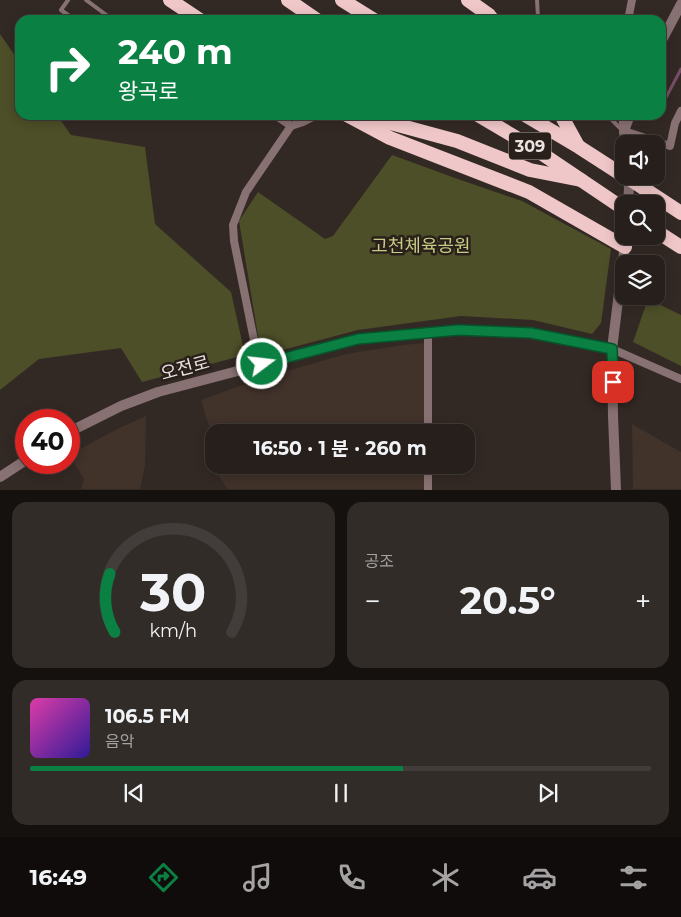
<!DOCTYPE html>
<html lang="ko">
<meta charset="utf-8">
<style>
body{margin:0;font-family:Montserrat,"Noto Sans KR",sans-serif;background:#322c28;color:#f1f3f6;height:100vh;display:flex;flex-direction:column;font-size:19px;white-space:nowrap}
*{box-sizing:border-box;margin:0}
p{font-size:16px;color:#a4a2a3}
.icon{flex:none;width:28px;height:28px;fill:none;stroke:currentColor;stroke-width:2;stroke-linecap:round;stroke-linejoin:round}
.map{position:relative;height:490px;overflow:hidden}
.panel{display:flex;flex-direction:column;gap:12px;padding:12px;background:#15110f;flex:1}
.panel>*{flex:none}
.top-card{position:absolute;left:15px;top:15px;width:651px;height:105px;border-radius:15px;box-shadow:0 2px 12px #0003,0 0 0 1px #423d3a;background:#0b8043;color:#fff;overflow:hidden}
.fabs{position:absolute;left:615px;top:135px;display:grid;gap:10px}
.fabs a{display:grid;place-items:center;width:50px;height:50px;border-radius:10px;background:#261f1b;box-shadow:0 2px 12px #0003,0 0 0 1px #423d3a;font-size:25px}
.speed{position:absolute;left:15px;top:409px;display:flex;gap:10px;font-size:25px;font-weight:700;text-align:center}
.speed>*{display:grid;place-content:center;width:65px;height:65px;border-radius:50%;background:#261f1b;box-shadow:0 2px 12px #0003,0 0 0 1px #423d3a;line-height:1}
.speed .limit{border:8px solid #d22;background:#fff;color:#111}
.pin{position:absolute;display:grid;place-items:center;width:42px;height:42px;color:#fff;margin:-21px;border-radius:10px;box-shadow:0 2px 8px #0006}
.me{position:absolute;width:55px;margin:-28px;rotate:75deg;stroke-linejoin:round;filter:drop-shadow(0 0 4px #0008)}
.turn{display:flex;align-items:center;gap:18px;height:105px;padding:0 20px;font-size:22px}
.turn .icon{width:65px;height:65px;stroke-width:2.5}
.turn b{display:block;font-size:35px;line-height:42px}
.big{font-size:38px;font-weight:700;line-height:1.1}
.panel .widget{flex:1;display:flex;flex-direction:column;justify-content:center;gap:8px;min-width:0;padding:0 18px;border-radius:15px;background:#322c28}
.panel .dial{align-items:center;gap:0}
.dial svg{height:130px;overflow:visible;fill:none;stroke:#423d3a;stroke-width:7;stroke-linecap:round;text-anchor:middle}
.dial text{fill:#f1f3f6;stroke:none}
.song{display:flex;align-items:center;gap:15px}
.cover{width:60px;height:60px;border-radius:8px;background:linear-gradient(135deg,hsl(320 70% 55%),hsl(250 70% 35%))}
.played{height:5px;border-radius:2px;background:linear-gradient(90deg,#0b8043 60%,#423d3a 60%)}
.keys{display:flex;justify-content:space-around;direction:ltr}
.heat{display:flex;justify-content:space-between;align-items:center;font-size:28px;direction:ltr}
.panel .tiles{flex:1;display:grid;gap:12px;grid-template-columns:1fr 1fr}
.widget:last-child{grid-column:span 2}
.trip{position:absolute;left:205px;top:424px;width:270px;height:50px;border-radius:15px;background:#261f1b;box-shadow:0 2px 12px #0003,0 0 0 1px #423d3a;font-weight:700;line-height:50px;text-align:center}
.menu{display:flex;height:80px;justify-content:space-around;align-items:center;background:#0f0c0b;color:#a4a2a3}
.menu .icon{width:35px;height:35px}
.menu .selected{color:#0b8043}
.menu b{font-size:22px;color:#f1f3f6}
.map>svg:first-child{display:block}
</style>
<div class="map">
<svg width="681" height="490" viewBox="0 0 681 490">
<rect width="100%" height="100%" fill="#332924"/>
<g fill="#41322a">
<polygon points="424,343 424,432 214,432 214,465 425,465 425,489 227,489 205,452 211,433 201,400 256,380 346,354 403,345"/>
<polygon points="146,416 145,466 140,489 81,489 84,479 69,455 119,428"/>
<polygon points="632,424 681,452 681,489 633,489"/>
</g>
<g fill="#4c4f27">
<polygon points="0,34 20,63 20,115 57,115 71,135 145,147 155,224 231,292 245,355 142,382 121,348 39,359 0,390"/>
<polygon points="392,155 455,178 522,201 611,249 601,323 592,334 533,320 461,316 358,330 275,352 259,342 239,221 258,192 325,239 333,236"/>
<polygon points="648,299 681,315 681,366 633,342"/>
</g>
<g fill="none" stroke-linecap="round" stroke-linejoin="round">
<g stroke="#774e67" stroke-width="3">
<polyline points="661,107 681,69"/>
<polyline points="656,118 657,115"/>
</g>
<g stroke="#887172" stroke-width="4">
<polyline points="68,0 61,10 75,20"/>
<polyline points="86,0 113,20"/>
<polyline points="537,0 538,17 540,20"/>
<polyline points="609,115 611,119 622,130"/>
</g>
<g stroke="#887172" stroke-width="8">
<polyline points="628,20 632,0"/>
<polyline points="275,115 291,126 303,122 317,115"/>
<polyline points="622,115 624,131 670,146 675,123 681,111"/>
<polyline points="428,333 428,432"/>
<polyline points="612,349 681,379"/>
<polyline points="262,365 255,345 234,241 233,225 246,192 291,126"/>
<polyline points="428,465 428,490"/>
</g>
<g stroke="#887172" stroke-width="10">
<polyline points="661,42 681,4"/>
<polyline points="625,144 624,131 630,115"/>
<polyline points="628,204 629,188 628,176"/>
<polyline points="69,432 121,406 158,392 359,339 459,330 531,333 612,349"/>
<polyline points="0,477 26,460"/>
<polyline points="616,490 613,416 612,349 626,236"/>
</g>
<g stroke="#f0c7c8" stroke-width="14">
<polyline points="170,0 200,20"/>
<polyline points="288,0 317,20"/>
<polyline points="342,0 374,20"/>
<polyline points="468,0 489,15 493,20"/>
<polyline points="347,115 390,138 529,192 625,247"/>
<polyline points="361,115 457,141 530,170 581,180"/>
<polyline points="478,115 532,147 624,209"/>
<polyline points="525,115 579,147 624,176"/>
<polyline points="561,115 578,146"/>
<polyline points="656,231 681,247"/>
</g>
<polyline stroke="#f0c7c8" stroke-width="14" points="625,176 681,213"/>
</g>
<g fill="none" stroke-linecap="round" stroke-linejoin="round">
<g stroke="#07532c" stroke-width="12">
<polyline id="route" points="262,364 358,339 459,330 531,333 612,349 613,382"/>
</g>
<use href="#route" stroke="#0b8043" stroke-width="9"/>
</g>
<g text-anchor="middle" dominant-baseline="central" stroke-width="5" stroke-linejoin="round" paint-order="stroke">
<rect fill="#291f1b" stroke="#b0a8a5" stroke-width="1" x="509" y="132.5" width="42" height="27" rx="4"/>
<g font-size="16" font-weight="bold" fill="#eae3e0">
<text x="530" y="146">309</text>
</g>
<g font-size="18" fill="#c6cc83" stroke="#291f1b">
<text x="421" y="246">고천체육공원</text>
</g>
<g font-size="18" fill="#eae3e0" stroke="#291f1b">
<text transform="translate(185 368) rotate(-15)">오전로</text>
</g>
</g>
</svg>
<div class="fabs">
<a><svg class="icon" aria-label="sound" viewBox="0 0 24 24"><path d="M4 9h4l5-4v14l-5-4H4zM17 9q2 3 0 6"/></svg></a>
<a><svg class="icon" aria-label="search" viewBox="0 0 24 24"><circle cx="10" cy="10" r="6"/><path d="M15 15l6 6"/></svg></a>
<a><svg class="icon" aria-label="layers" viewBox="0 0 24 24"><path d="M12 4l9 5-9 5-9-5zM3 14l9 5 9-5"/></svg></a>
</div>
<div class="speed"><div class="limit">40</div></div>
<div class="pin" style="left:613px;top:382px;background:#d93025"><svg class="icon" aria-label="arrive" viewBox="0 0 24 24"><path d="M6 21V4h12l-3 4 3 4H6"/></svg></div>
<svg class="me" style="left:262px;top:364px" viewBox="-20 -20 40 40"><circle r="17" fill="#0b8043" stroke="#fff" stroke-width="3"/><path d="M0-11L8 9 0 5-8 9z" fill="#fff"/></svg>
<div class="trip">16:50 · 1 분 · 260 m</div>
<div class="top-card">
<div class="turn"><svg class="icon" aria-label="right" viewBox="0 0 24 24"><path d="M7 20v-9h11M14 6l5 5-5 5"/></svg><div><b>240 m</b>왕곡로</div></div>
</div>
</div>
<section class="panel">
<div class="tiles">
<div class="widget dial"><svg viewBox="0 0 100 80">
<path d="M14 69A42 42 0 1 1 86 69"/>
<path d="M14 69A42 42 0 0 1 11 33" stroke="#0b8043"/>
<text x="50" y="56" font-size="32" font-weight="700">30</text>
<text x="50" y="72" font-size="11">km/h</text>
</svg></div>
<div class="widget"><p>공조</p>
<div class="heat"><a>−</a><b class="big">20.5°</b><a>+</a></div>
</div>
<div class="widget">
<div class="song"><i class="cover"></i><div><b>106.5 FM</b><p>음악</p></div></div>
<div class="played"></div>
<div class="keys"><svg class="icon" aria-label="previous" viewBox="0 0 24 24"><path d="M18 5L8 12l10 7zM5 5v14"/></svg><svg class="icon" aria-label="pause" viewBox="0 0 24 24"><path d="M8 5v14M16 5v14"/></svg><svg class="icon" aria-label="next" viewBox="0 0 24 24"><path d="M6 5l10 7-10 7zM19 5v14"/></svg></div>
</div>
</div>
</section>
<nav class="menu">
<b>16:49</b>
<svg class="icon selected" aria-label="directions" viewBox="0 0 24 24"><path d="M12 3l9 9-9 9-9-9zM9 14v-3h6M13 9l2 2-2 2"/></svg>
<svg class="icon" aria-label="music" viewBox="0 0 24 24"><path d="M9 18V5l10-2v13"/><circle cx="6" cy="18" r="3"/><circle cx="16" cy="16" r="3"/></svg>
<svg class="icon" aria-label="phone" viewBox="0 0 24 24"><path d="M5 4h4l2 5-3 2q2 4 5 5l2-3 5 2v4C11 20 4 13 5 4z"/></svg>
<svg class="icon" aria-label="climate" viewBox="0 0 24 24"><path d="M12 3v18M4 7l16 10M4 17L20 7"/></svg>
<svg class="icon" aria-label="car" viewBox="0 0 24 24"><path d="M5 17H2v-5l4-1 3-4h7l3 4 3 1v5h-3M9 17h6M6 11h13"/><circle cx="7" cy="17" r="2"/><circle cx="17" cy="17" r="2"/></svg>
<svg class="icon" aria-label="filters" viewBox="0 0 24 24"><path d="M4 7h16M4 17h16"/><circle cx="9" cy="7" r="2"/><circle cx="15" cy="17" r="2"/></svg>
</nav>
